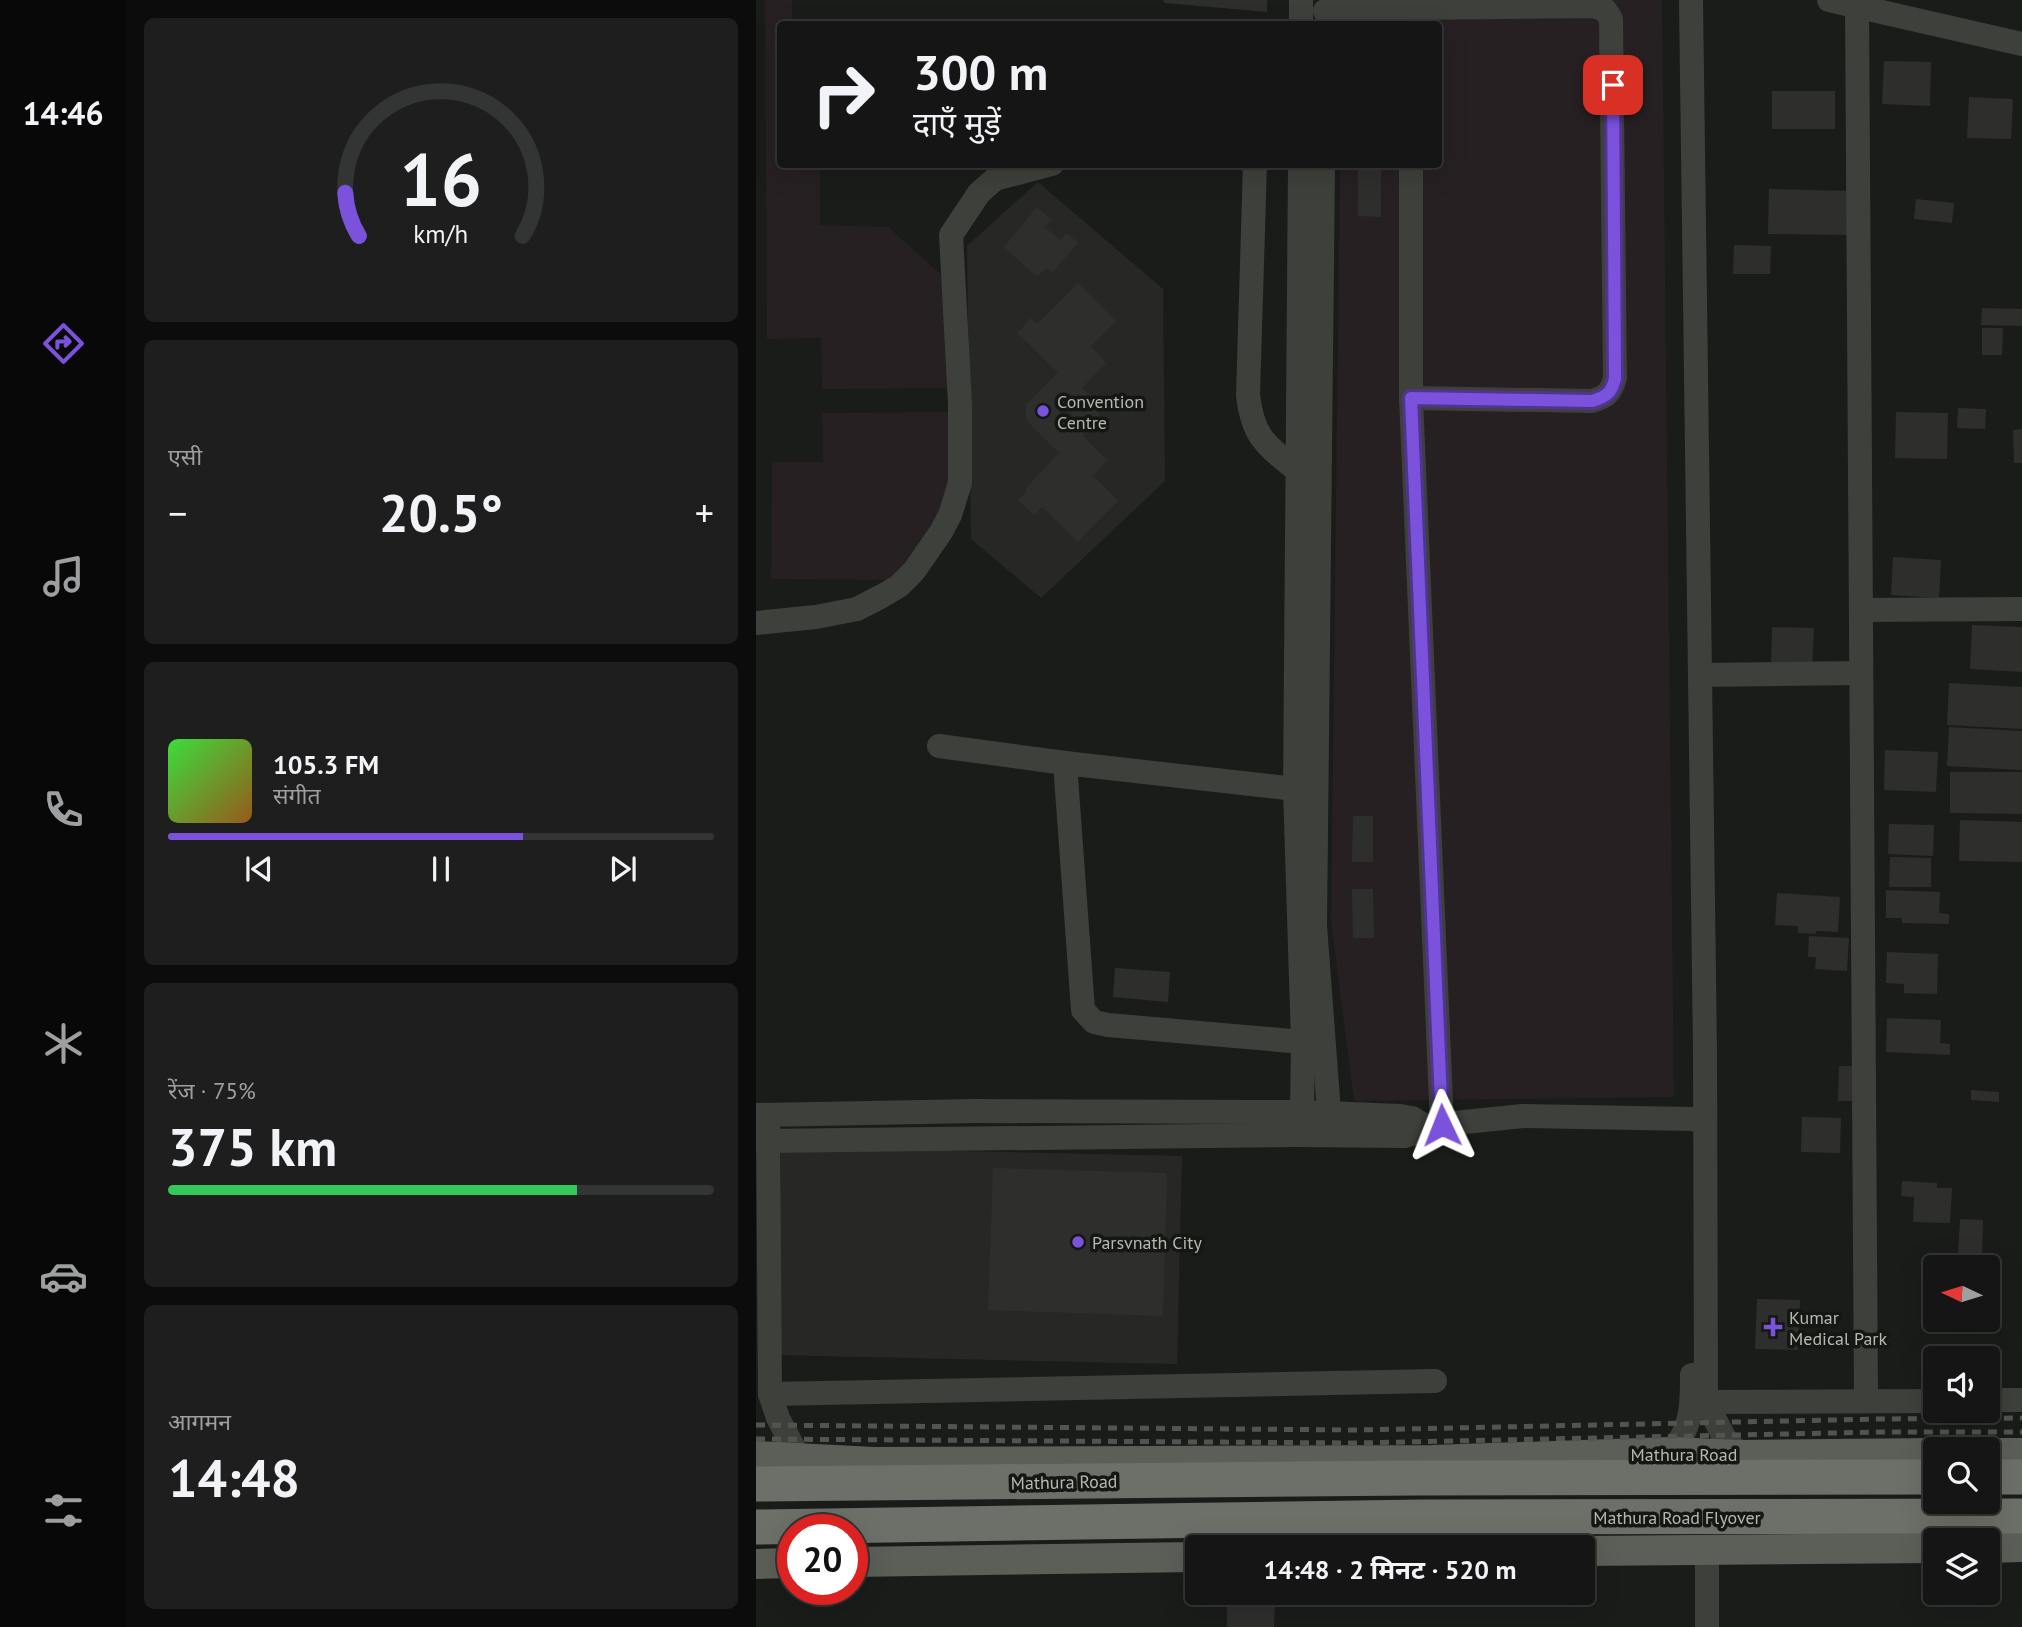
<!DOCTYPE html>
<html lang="hi">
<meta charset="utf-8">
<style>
body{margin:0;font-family:"PT Sans","Noto Sans Devanagari",sans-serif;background:#1d1e1d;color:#f1f3f6;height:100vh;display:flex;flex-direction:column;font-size:26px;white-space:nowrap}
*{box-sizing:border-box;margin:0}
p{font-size:23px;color:#9d9fa0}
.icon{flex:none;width:38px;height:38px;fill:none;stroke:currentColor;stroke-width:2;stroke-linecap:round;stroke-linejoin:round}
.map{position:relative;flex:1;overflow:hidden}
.drawer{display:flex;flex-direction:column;gap:18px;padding:18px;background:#0b0c0b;width:630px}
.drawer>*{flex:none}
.banner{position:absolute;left:21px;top:21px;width:665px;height:147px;border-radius:7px;box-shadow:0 7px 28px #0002,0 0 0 2px #333434;background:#141514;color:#f1f3f6;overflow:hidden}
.needle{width:46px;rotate:274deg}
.fabs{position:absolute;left:1167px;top:1255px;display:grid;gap:14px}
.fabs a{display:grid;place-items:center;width:77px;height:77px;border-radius:7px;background:#141514;box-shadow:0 7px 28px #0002,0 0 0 2px #333434;font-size:35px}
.speed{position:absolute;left:21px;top:1514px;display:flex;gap:14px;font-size:35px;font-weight:700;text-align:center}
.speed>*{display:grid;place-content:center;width:91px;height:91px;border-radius:50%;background:#141514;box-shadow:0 7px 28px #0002,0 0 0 2px #333434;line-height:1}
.speed .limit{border:10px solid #d22;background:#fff;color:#111}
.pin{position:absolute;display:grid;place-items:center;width:60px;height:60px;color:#fff;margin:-30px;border-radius:14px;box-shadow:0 4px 10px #0006}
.me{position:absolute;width:77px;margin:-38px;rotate:358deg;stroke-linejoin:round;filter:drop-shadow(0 0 5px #0008)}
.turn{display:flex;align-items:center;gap:24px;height:147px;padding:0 21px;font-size:32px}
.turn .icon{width:91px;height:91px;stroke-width:2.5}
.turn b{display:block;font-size:49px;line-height:60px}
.big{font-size:52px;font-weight:700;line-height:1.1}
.drawer .tile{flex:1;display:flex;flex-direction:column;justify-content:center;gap:10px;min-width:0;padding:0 24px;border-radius:10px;background:#1d1e1d}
.drawer .dial{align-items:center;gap:0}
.dial svg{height:182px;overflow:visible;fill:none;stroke:#333434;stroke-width:7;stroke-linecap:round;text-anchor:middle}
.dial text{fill:#f1f3f6;stroke:none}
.song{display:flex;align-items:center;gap:21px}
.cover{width:84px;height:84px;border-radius:10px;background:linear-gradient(135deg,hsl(120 70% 55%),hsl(30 70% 35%))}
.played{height:7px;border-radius:4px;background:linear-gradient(90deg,#7b52dc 65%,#333434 65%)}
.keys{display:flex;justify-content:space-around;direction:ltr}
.heat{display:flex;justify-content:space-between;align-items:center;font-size:38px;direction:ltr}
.charge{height:10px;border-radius:5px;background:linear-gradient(90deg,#34c759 75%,#333434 0)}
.trip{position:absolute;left:429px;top:1535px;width:410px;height:70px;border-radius:7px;background:#141514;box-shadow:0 7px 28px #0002,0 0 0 2px #333434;font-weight:700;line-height:70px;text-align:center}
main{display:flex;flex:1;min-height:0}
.menu{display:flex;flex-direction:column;width:126px;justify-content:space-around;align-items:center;background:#080808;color:#9d9fa0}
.menu .icon{width:49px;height:49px}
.menu .current{color:#7b52dc}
.menu b{font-size:32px;color:#f1f3f6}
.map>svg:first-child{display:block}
</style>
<main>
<nav class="menu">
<b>14:46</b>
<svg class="icon current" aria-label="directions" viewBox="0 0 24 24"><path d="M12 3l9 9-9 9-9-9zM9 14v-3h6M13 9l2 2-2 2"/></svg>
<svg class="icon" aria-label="music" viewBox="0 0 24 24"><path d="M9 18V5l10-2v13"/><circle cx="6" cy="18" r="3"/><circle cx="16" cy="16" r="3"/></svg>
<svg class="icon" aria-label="phone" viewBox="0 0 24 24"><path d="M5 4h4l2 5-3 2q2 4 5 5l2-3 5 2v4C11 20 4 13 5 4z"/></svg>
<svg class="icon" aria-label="climate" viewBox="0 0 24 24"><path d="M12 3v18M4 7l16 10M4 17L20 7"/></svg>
<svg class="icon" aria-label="car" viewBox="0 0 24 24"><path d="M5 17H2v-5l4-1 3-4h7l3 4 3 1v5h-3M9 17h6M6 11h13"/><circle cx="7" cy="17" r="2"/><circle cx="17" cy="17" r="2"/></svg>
<svg class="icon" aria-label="filters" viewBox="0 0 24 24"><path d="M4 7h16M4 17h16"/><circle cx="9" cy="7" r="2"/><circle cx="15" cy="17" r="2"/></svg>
</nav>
<section class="drawer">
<div class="tile dial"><svg viewBox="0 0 100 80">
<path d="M14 69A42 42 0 1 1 86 69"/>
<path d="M14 69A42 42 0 0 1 8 50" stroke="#7b52dc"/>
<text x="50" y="56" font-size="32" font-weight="700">16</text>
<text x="50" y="72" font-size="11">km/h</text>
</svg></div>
<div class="tile"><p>एसी</p>
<div class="heat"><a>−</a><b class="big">20.5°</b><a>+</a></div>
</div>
<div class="tile">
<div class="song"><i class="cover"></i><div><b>105.3 FM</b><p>संगीत</p></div></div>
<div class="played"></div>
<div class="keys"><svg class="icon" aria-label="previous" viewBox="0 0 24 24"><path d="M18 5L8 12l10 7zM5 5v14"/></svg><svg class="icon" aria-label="pause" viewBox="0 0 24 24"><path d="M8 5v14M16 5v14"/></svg><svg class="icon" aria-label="next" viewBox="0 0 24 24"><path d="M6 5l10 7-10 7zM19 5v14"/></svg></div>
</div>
<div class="tile"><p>रेंज · 75%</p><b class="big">375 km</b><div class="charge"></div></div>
<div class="tile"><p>आगमन</p><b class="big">14:48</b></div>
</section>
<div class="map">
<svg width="1266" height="1627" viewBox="0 0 1266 1627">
<rect width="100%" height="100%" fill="#1a1c1a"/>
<g fill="#272826">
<polygon points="282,182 407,289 409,481 285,598 215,539 211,246"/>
<polygon points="25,1147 426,1156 421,1364 21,1355"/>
</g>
<g fill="#262022">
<polygon points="9,0 36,0 36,24 24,24 24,164 64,165 64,225 132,227 190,279 192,388 66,389 65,338 11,339"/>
<polygon points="586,0 906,0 918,1097 598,1101 575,921 584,165 682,164 682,24 585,24"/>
<polygon points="192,412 193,522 135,580 15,579 16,462 67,462 66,413"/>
</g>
<g fill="#2e2f2d" fill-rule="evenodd">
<polygon points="407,0 511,0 511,12 409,3"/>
<polygon points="1128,61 1175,62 1174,106 1126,104"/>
<rect x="1016" y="91" width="63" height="38"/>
<polygon points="1213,97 1257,99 1255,139 1211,138"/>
<polygon points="602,164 625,164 625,217 602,216"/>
<polygon points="1013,189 1096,191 1095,235 1012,234"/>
<polygon points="1160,199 1198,203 1196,223 1158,219"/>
<polygon points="281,207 296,220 289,227 304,240 311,233 322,243 296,273 290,268 281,277 248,247"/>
<polygon points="978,245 1015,246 1014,274 977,274"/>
<path d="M322,283L360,321L335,346L350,363L326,388L343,405V415L327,436L351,460L337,476L362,501L322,542L286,507L278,515L262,500L271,491L269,489L303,453L270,420V404L302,373L261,333L275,318L281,324ZM308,408L316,413V417L310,422H306L302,417L304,409Z"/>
<polygon points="1226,308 1266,309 1266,326 1225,325"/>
<polygon points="1226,328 1247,328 1246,355 1226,355"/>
<polygon points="1202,408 1230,409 1229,429 1201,428"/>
<polygon points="1140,412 1192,413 1191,459 1139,458"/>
<polygon points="1266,429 1266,463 1258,463 1257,430"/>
<polygon points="1137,557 1185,560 1183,598 1135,595"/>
<polygon points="1216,625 1266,627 1266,672 1214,669"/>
<polygon points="1016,627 1058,628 1056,671 1015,669"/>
<polygon points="1193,683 1266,687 1266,729 1191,725"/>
<polygon points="1193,727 1266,731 1266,770 1191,766"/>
<polygon points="1129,750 1182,752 1180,792 1128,790"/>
<polygon points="1194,772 1266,772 1266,814 1194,813"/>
<polygon points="597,816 617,816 617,862 596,862"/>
<polygon points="1204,820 1266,822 1266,862 1203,861"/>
<polygon points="1133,824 1178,825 1177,856 1132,854"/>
<polygon points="1134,857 1175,858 1175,887 1133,887"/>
<polygon points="596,889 617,889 618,938 597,938"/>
<polygon points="1130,890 1184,892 1183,913 1193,914 1193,924 1146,923 1146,918 1130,918"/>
<polygon points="1021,893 1084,897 1082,932 1060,931 1060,934 1042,933 1042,926 1019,925"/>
<polygon points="1053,936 1093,938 1091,971 1059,969 1060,957 1052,957"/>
<polygon points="1131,952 1182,954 1181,994 1148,993 1148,984 1130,983"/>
<polygon points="359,968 414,972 412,1002 357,997"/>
<polygon points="1131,1018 1185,1020 1184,1043 1194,1044 1194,1055 1130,1052"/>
<polygon points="1083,1066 1098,1066 1098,1101 1082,1101"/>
<polygon points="1215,1090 1243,1092 1243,1102 1215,1100"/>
<polygon points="1046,1117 1085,1118 1084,1153 1045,1152"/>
<polygon points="237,1168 411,1173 407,1316 232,1310"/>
<polygon points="1146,1181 1181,1183 1181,1188 1196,1188 1194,1223 1157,1222 1158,1197 1145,1196"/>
<polygon points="1204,1219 1227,1220 1226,1255 1202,1254"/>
<polygon points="1001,1299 1044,1300 1042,1350 999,1349"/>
<polygon points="471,1602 519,1603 518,1627 471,1627"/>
</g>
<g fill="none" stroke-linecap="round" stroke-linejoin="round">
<g stroke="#3e403b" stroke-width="24">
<polyline points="935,0 949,1050 950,1402 969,1439 985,1455"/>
<polyline points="1073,0 1266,44"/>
<polyline points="1101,6 1110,1401"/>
<path d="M569,11L655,8L838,6L849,10L855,19L859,378C855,393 850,397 836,401L655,398"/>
<polyline points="545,24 545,0"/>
<path d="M499,164L492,395C497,438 510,445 542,471"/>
<polyline points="544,164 539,789 547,1042 546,1112"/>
<polyline points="567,164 559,926 573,1112"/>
<polyline points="655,164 655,398 686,1125"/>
<polyline points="1105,610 1266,609"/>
<polyline points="0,623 60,617 101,609 126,596 143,586 158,571 185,532 194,515 204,483 204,404 195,235 223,193 239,179 296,164"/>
<polyline points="944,675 1105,673"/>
<polyline points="183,746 309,763 539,789"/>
<polyline points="309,763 327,1010 338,1022 352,1025 547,1042"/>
<polyline points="0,1115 219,1111 546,1112 644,1116 656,1118 669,1126"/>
<polyline points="12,1125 14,1394 22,1418 43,1458"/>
<polyline points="0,1141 543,1135 649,1136 659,1133 669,1126 767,1116 937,1119 949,1122"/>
<polyline points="14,1394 679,1381"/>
<polyline points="1232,1400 1266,1400"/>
<polyline points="950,1402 1180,1401"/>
<path d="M915,1452C936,1428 936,1406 936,1375"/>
<polyline points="951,1549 951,1627"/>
</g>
<g stroke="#5c5f58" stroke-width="30">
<polyline points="1232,1453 1266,1453"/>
<polyline points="0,1456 118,1462 676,1460 915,1452 985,1455 1180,1453"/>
<polyline points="1232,1548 1266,1547"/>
<polyline points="826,1551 1180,1548"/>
<polyline points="96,1562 441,1557"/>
<polyline points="0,1564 37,1563"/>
</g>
<g stroke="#6d7068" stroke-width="35">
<polyline points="1232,1477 1266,1477"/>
<polyline points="0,1484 661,1478 1180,1477"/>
<polyline points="597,1526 654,1547"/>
<polyline points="0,1527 667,1517 1266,1516"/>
</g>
<g stroke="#52554f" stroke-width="5" stroke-dasharray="9 7" stroke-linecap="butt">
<polyline points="0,1425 600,1430 1125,1419 1266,1418"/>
<polyline points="0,1439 600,1443 1125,1432 1266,1432"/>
</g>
</g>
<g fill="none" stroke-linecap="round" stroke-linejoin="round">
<g stroke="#50358f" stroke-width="18">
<path id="route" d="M686,1125L655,398L836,401C850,397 856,393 859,378L857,85"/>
</g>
<use href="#route" stroke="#7b52dc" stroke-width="12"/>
</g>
<g fill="#7b52dc" stroke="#151715" stroke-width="2.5">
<circle cx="287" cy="411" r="7"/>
<circle cx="322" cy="1242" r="7"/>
<path d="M1013.5 1316.5h7v7h7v7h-7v7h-7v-7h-7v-7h7z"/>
</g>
<g text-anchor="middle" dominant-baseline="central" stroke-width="7" stroke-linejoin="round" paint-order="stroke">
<g font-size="18" fill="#b6b9ae" stroke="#151715" text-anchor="start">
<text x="301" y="401">Convention<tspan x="301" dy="21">Centre</tspan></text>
<text x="336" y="1242">Parsvnath City</text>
<text x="1033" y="1317">Kumar<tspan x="1033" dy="21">Medical Park</tspan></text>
</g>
<g font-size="18" fill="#b6b9ae" stroke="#151715">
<text x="928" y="1454">Mathura Road</text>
<text transform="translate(308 1482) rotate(-1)">Mathura Road</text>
<text x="921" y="1517">Mathura Road Flyover</text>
</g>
</g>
</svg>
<div class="fabs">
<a><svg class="needle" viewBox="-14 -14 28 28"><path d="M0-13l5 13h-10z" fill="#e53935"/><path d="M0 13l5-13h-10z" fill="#9d9fa0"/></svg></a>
<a><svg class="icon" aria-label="sound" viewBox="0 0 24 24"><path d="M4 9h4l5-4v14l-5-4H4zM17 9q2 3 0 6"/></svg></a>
<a><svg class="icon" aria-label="search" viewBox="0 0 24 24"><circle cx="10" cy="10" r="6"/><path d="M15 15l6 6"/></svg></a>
<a><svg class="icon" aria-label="layers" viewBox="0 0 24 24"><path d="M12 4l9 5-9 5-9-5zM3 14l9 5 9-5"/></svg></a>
</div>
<div class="speed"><div class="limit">20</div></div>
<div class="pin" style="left:857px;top:85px;background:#d93025"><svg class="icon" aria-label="arrive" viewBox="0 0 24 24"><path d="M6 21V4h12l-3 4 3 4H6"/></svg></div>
<svg class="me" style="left:686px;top:1125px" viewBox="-20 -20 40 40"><path d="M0-17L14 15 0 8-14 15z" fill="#7b52dc" stroke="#fff" stroke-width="4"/></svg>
<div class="trip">14:48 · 2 मिनट · 520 m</div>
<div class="banner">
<div class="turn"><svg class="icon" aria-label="right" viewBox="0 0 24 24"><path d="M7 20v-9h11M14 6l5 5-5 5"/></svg><div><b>300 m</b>दाएँ मुड़ें</div></div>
</div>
</div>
</main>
